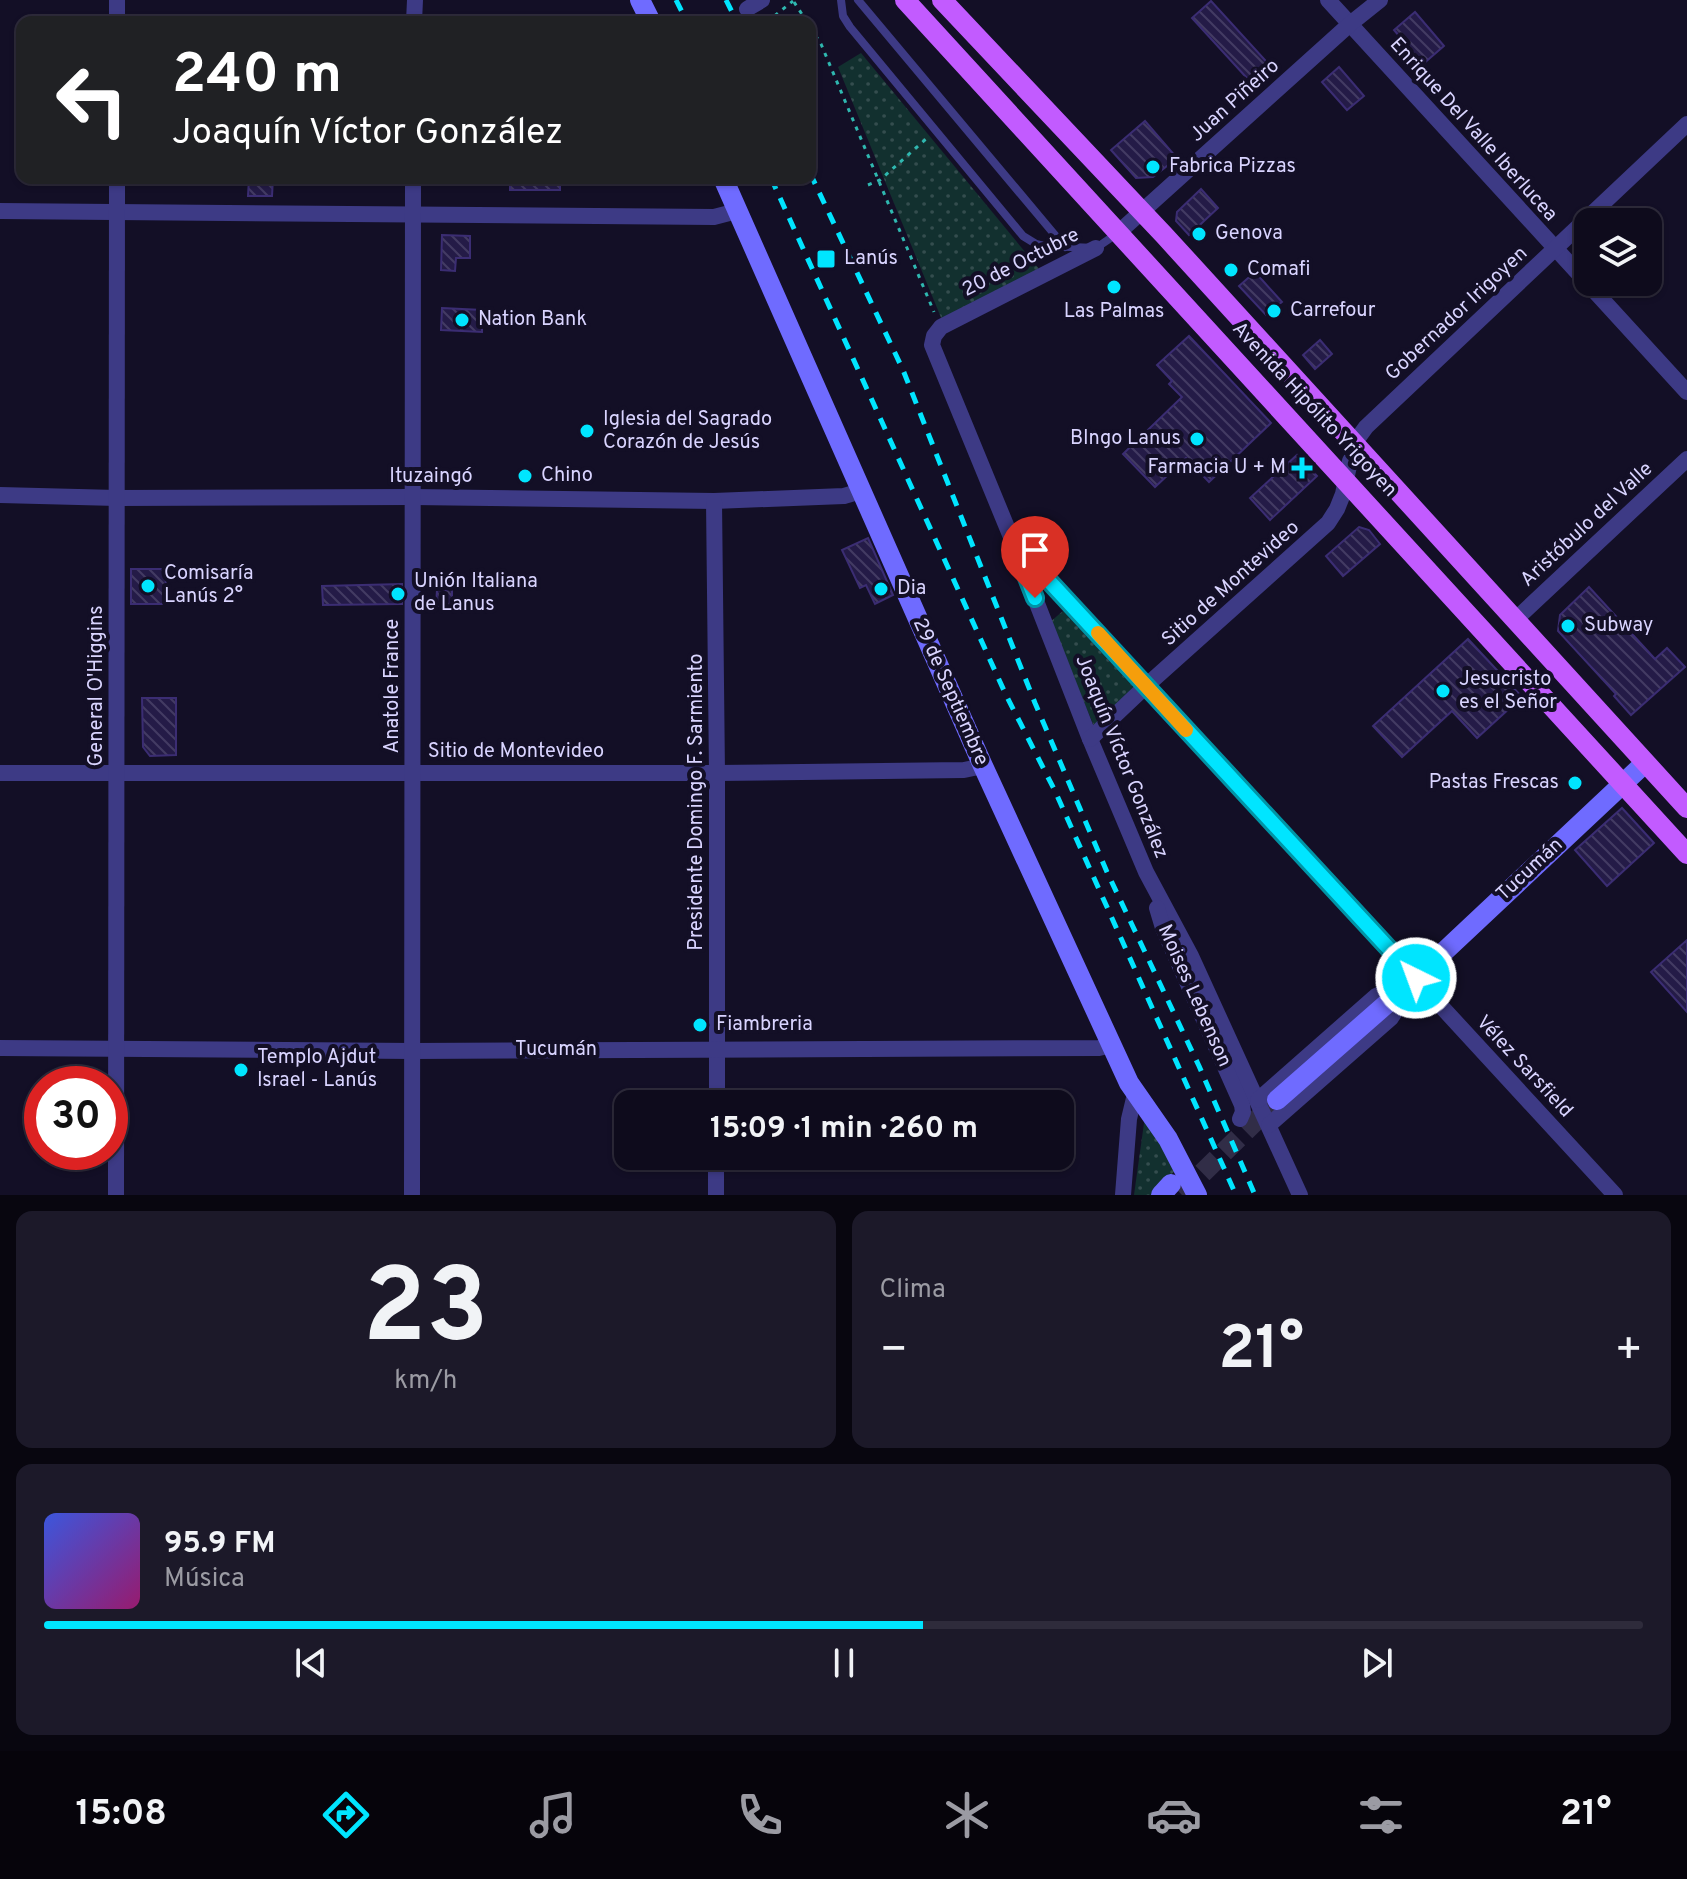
<!DOCTYPE html>
<html lang="es">
<meta charset="utf-8">
<style>
body{margin:0;font-family:Overpass,sans-serif;background:#1c1929;color:#f1f3f6;height:100vh;display:flex;flex-direction:column;font-size:30px;white-space:nowrap}
*{box-sizing:border-box;margin:0}
p{font-size:26px;color:#9b9ba3}
.icon{flex:none;width:44px;height:44px;fill:none;stroke:currentColor;stroke-width:2;stroke-linecap:round;stroke-linejoin:round}
.map{position:relative;height:1195px;overflow:hidden}
.details{display:flex;flex-direction:column;gap:16px;padding:16px;background:#08060f;flex:1}
.details>*{flex:none}
.guide{position:absolute;left:16px;top:16px;width:800px;height:168px;border-radius:16px;box-shadow:0 2px 6px #0004,0 0 0 2px #2e2b3b;background:#202124;color:#fff;overflow:hidden}
.fabs{position:absolute;left:1574px;top:208px;display:grid;gap:16px}
.fabs a{display:grid;place-items:center;width:88px;height:88px;border-radius:16px;background:#0e0b1c;box-shadow:0 2px 6px #0004,0 0 0 2px #2e2b3b;font-size:40px}
.speed{position:absolute;left:24px;top:1066px;display:flex;gap:16px;font-size:40px;font-weight:700;text-align:center}
.speed>*{display:grid;place-content:center;width:104px;height:104px;border-radius:50%;background:#0e0b1c;box-shadow:0 2px 6px #0004,0 0 0 2px #2e2b3b;line-height:1}
.speed .limit{border:12px solid #d22;background:#fff;color:#111}
.pin{position:absolute;display:grid;place-items:center;width:68px;height:68px;color:#fff;margin:-82px -34px;border-radius:50% 50% 50% 0;rotate:-45deg;box-shadow:0 0 8px #0007}
.pin .icon{rotate:45deg}
.me{position:absolute;width:88px;margin:-44px;rotate:318deg;stroke-linejoin:round;filter:drop-shadow(0 0 6px #0008)}
.turn{display:flex;align-items:center;gap:28px;height:168px;padding:0 24px;font-size:36px}
.turn .icon{width:104px;height:104px;stroke-width:2.5}
.turn b{display:block;font-size:56px;line-height:68px}
.big{font-size:60px;font-weight:700;line-height:1.1}
.details .widget{flex:1;display:flex;flex-direction:column;justify-content:center;gap:12px;min-width:0;padding:0 28px;border-radius:16px;background:#1c1929}
.details .dial{align-items:center;gap:0}
.dial b{font-size:104px;line-height:1}
.song{display:flex;align-items:center;gap:24px}
.cover{width:96px;height:96px;border-radius:12px;background:linear-gradient(135deg,hsl(230 70% 55%),hsl(320 70% 35%))}
.played{height:8px;border-radius:4px;background:linear-gradient(90deg,#00e5ff 55%,#2e2b3b 55%)}
.keys{display:flex;justify-content:space-around;direction:ltr}
.heat{display:flex;justify-content:space-between;align-items:center;font-size:44px;direction:ltr}
.details .tiles{flex:1;display:grid;gap:16px;grid-template-columns:1fr 1fr}
.widget:last-child{grid-column:span 2}
.trip{position:absolute;left:614px;top:1090px;width:460px;height:80px;border-radius:16px;background:#0e0b1c;box-shadow:0 2px 6px #0004,0 0 0 2px #2e2b3b;font-weight:700;line-height:80px;text-align:center}
.menu{display:flex;height:128px;justify-content:space-around;align-items:center;background:#06040b;color:#9b9ba3}
.menu .icon{width:56px;height:56px}
.menu .on{color:#00e5ff}
.menu b{font-size:36px;color:#f1f3f6}
.map>svg:first-child{display:block}
</style>
<div class="map">
<svg width="1687" height="1195" viewBox="0 0 1687 1195">
<defs>
<pattern id="green-dots" width="8" height="8" patternUnits="userSpaceOnUse" patternTransform="scale(2)"><rect width="8" height="8" fill="#12302f"/><path d="M2 2h.1M6 6h.1" fill="none" stroke="#344d4e" stroke-width="1.8" stroke-linecap="round"/></pattern>
<pattern id="building-back-hatch" width="6" height="6" patternUnits="userSpaceOnUse" patternTransform="scale(2)"><rect width="6" height="6" fill="#241b47"/><path d="M-1 5l2 2M0 0l6 6M5-1l2 2" fill="none" stroke="#433b63"/></pattern>
</defs>
<rect width="100%" height="100%" fill="#130f26"/>
<g fill="url(#green-dots)">
<polygon points="861,53 1040,270 942,320 838,67"/>
<polygon points="1063,611 1135,689 1094,726 1050,622"/>
<polygon points="1145,1116 1175,1171 1156,1189 1151,1195 1134,1195"/>
</g>
<g fill="url(#building-back-hatch)" stroke="#3b2d73" stroke-width="2">
<polygon points="1211,1 1275,71 1256,88 1192,18"/>
<polygon points="1415,12 1444,46 1423,64 1394,30"/>
<polygon points="1339,67 1364,96 1347,110 1322,82"/>
<polygon points="1145,121 1177,158 1153,177 1136,178 1111,150"/>
<polygon points="249,178 273,178 272,196 248,196"/>
<rect x="510" y="178" width="50" height="12"/>
<polygon points="1201,189 1218,208 1189,235 1176,221 1177,212"/>
<polygon points="442,235 470,236 470,258 456,258 455,271 441,270"/>
<polygon points="1255,272 1282,302 1266,315 1239,286"/>
<polygon points="442,308 482,310 482,332 441,330"/>
<polygon points="1189,336 1271,423 1209,482 1186,458 1155,487 1123,454 1182,397 1169,384 1172,381 1157,365"/>
<polygon points="1320,340 1332,354 1315,369 1303,355"/>
<polygon points="1297,455 1317,476 1270,520 1250,498"/>
<polygon points="1359,527 1369,530 1380,544 1343,576 1326,556"/>
<polygon points="868,538 893,595 875,604 866,585 860,588 842,550"/>
<polygon points="131,569 166,569 165,604 131,604"/>
<polygon points="402,584 402,604 323,605 322,586"/>
<polygon points="1589,587 1655,659 1667,648 1685,667 1631,715 1614,696 1616,694 1558,631 1560,615"/>
<polygon points="437,590 452,590 452,606 436,606"/>
<polygon points="1468,639 1522,697 1477,738 1452,711 1402,757 1373,726"/>
<polygon points="142,698 176,698 176,755 150,756 143,747"/>
<polygon points="1622,808 1654,843 1607,886 1575,850"/>
<polygon points="1687,940 1687,1012 1651,972"/>
</g>
<g fill="none" stroke-linecap="round" stroke-linejoin="round">
<polyline stroke="#312d47" stroke-width="20" stroke-dasharray="20 10" stroke-linecap="butt" points="1181,1194 1277,1100"/>
<g stroke="#2fb8b0" stroke-width="3" stroke-dasharray="4 6" stroke-linecap="butt">
<polyline points="794,2 807,22"/>
<polyline points="767,22 793,1"/>
<polyline points="810,27 821,44 934,312"/>
<polyline points="868,185 880,180 927,138"/>
</g>
<g stroke="#3d3a85" stroke-width="8">
<polyline points="841,0 843,16 850,27 1023,236 1036,244 1044,246 1096,248 1118,233"/>
<polyline points="858,0 1065,247"/>
</g>
<g stroke="#3d3a85" stroke-width="16">
<polyline points="1328,0 1687,392"/>
<polyline points="747,9 762,0"/>
<polyline points="117,22 117,0"/>
<polyline points="414,22 415,0"/>
<polyline points="0,211 714,217 737,211"/>
<polyline points="1118,233 1350,24 1380,0"/>
<polyline points="1096,248 941,327 934,336 932,345 1013,542 1090,739 1146,872 1191,956 1300,1195"/>
<polyline points="0,495 117,498 413,497 714,501 844,496 861,491"/>
<polyline points="714,501 717,773 717,1104"/>
<polyline points="1020,549 1615,1195"/>
<polyline points="1515,620 1687,459"/>
<polyline points="1090,739 1146,686 1328,523 1337,509 1343,494 1350,461 1357,448 1358,438 1366,427 1687,124"/>
<polyline points="0,773 717,773 964,770 983,766"/>
<polyline points="1157,908 1163,928 1242,1105 1243,1112 1240,1119"/>
<polyline points="0,1048 413,1051 1099,1048 1112,1045"/>
<polyline points="1258,1100 1376,996 1402,984"/>
<polyline points="1269,1125 1391,1018 1409,990"/>
<polyline points="116,1195 117,178"/>
<polyline points="412,1195 413,178"/>
<polyline points="716,1195 716,1156"/>
<polyline points="1123,1195 1129,1119 1135,1094"/>
</g>
<g stroke="#6f6bff" stroke-width="20">
<polyline points="640,0 651,22"/>
<polyline points="723,178 983,766 1129,1083 1168,1139 1197,1195"/>
<polyline points="1277,1100 1416,978 1645,763"/>
<polyline points="1161,1195 1171,1184"/>
</g>
<g stroke="#c25bff" stroke-width="20">
<polyline points="905,0 1687,854"/>
<polyline points="942,0 1164,235 1687,808"/>
</g>
<g stroke="#00e5ff" stroke-width="5" stroke-dasharray="12 10" stroke-linecap="butt">
<polyline points="676,0 687,22"/>
<polyline points="726,0 737,22"/>
<polyline points="810,173 903,370 1035,703 1107,872 1199,1066 1255,1195"/>
<polyline points="771,178 1006,695 1055,791 1236,1195"/>
</g>
</g>
<g fill="none" stroke-linecap="round" stroke-linejoin="round">
<g stroke="#0095a6" stroke-width="20">
<polyline id="route" points="1035,598 1013,542 1416,978"/>
</g>
<use href="#route" stroke="#00e5ff" stroke-width="14"/>
<polyline stroke="#f59e0b" stroke-width="14" points="1098,633 1186,730"/>
</g>
<g fill="#00e5ff" stroke="#130f26" stroke-width="3">
<circle cx="1153" cy="167" r="8"/>
<circle cx="1199" cy="234" r="8"/>
<rect x="816" y="249" width="20" height="20" rx="4"/>
<circle cx="1231" cy="270" r="8"/>
<circle cx="1114" cy="287" r="8"/>
<circle cx="1274" cy="311" r="8"/>
<circle cx="462" cy="320" r="8"/>
<circle cx="587" cy="431" r="8"/>
<circle cx="1197" cy="439" r="8"/>
<path d="M1298 456h8v8h8v8h-8v8h-8v-8h-8v-8h8z"/>
<circle cx="525" cy="476" r="8"/>
<circle cx="148" cy="586" r="8"/>
<circle cx="881" cy="589" r="8"/>
<circle cx="398" cy="594" r="8"/>
<circle cx="1568" cy="626" r="8"/>
<circle cx="1443" cy="691" r="8"/>
<circle cx="1575" cy="783" r="8"/>
<circle cx="700" cy="1025" r="8"/>
<circle cx="241" cy="1070" r="8"/>
</g>
<g text-anchor="middle" dominant-baseline="central" stroke-width="8" stroke-linejoin="round" paint-order="stroke">
<g font-size="20" fill="#d9d4ff" stroke="#130f26">
<text transform="translate(1235 101) rotate(-42)">Juan Piñeiro</text>
<text transform="translate(1473 130) rotate(48)">Enrique Del Valle Iberlucea</text>
<text transform="translate(1021 263) rotate(-27)">20 de Octubre</text>
<text transform="translate(1457 314) rotate(-43)">Gobernador Irigoyen</text>
<text transform="translate(1314 410) rotate(47)">Avenida Hipólito Yrigoyen</text>
<text x="431" y="477">Ituzaingó</text>
<text transform="translate(1587 525) rotate(-43)">Aristóbulo del Valle</text>
<text transform="translate(1231 584) rotate(-42)">Sitio de Montevideo</text>
<text transform="translate(97 686) rotate(-90)">General O'Higgins</text>
<text transform="translate(393 686) rotate(-90)">Anatole France</text>
<text transform="translate(950 692) rotate(66)">29 de Septiembre</text>
<text x="516" y="752">Sitio de Montevideo</text>
<text transform="translate(1121 757) rotate(68)">Joaquín Víctor González</text>
<text transform="translate(697 802) rotate(-90)">Presidente Domingo F. Sarmiento</text>
<text transform="translate(1530 870) rotate(-43)">Tucumán</text>
<text transform="translate(1194 996) rotate(66)">Moises Lebenson</text>
<text x="556" y="1050">Tucumán</text>
<text transform="translate(1524 1067) rotate(47)">Vélez Sarsfield</text>
</g>
<g font-size="20" fill="#d9d4ff" stroke="#130f26" text-anchor="start">
<text x="1169" y="167">Fabrica Pizzas</text>
<text x="1215" y="234">Genova</text>
<text x="844" y="259">Lanús</text>
<text x="1247" y="270">Comafi</text>
<text x="1290" y="311">Carrefour</text>
<text x="1114" y="312" text-anchor="middle">Las Palmas</text>
<text x="478" y="320">Nation Bank</text>
<text x="603" y="420">Iglesia del Sagrado<tspan x="603" dy="23">Corazón de Jesús</tspan></text>
<text x="1181" y="439" text-anchor="end">BIngo Lanus</text>
<text x="1286" y="468" text-anchor="end">Farmacia U + M</text>
<text x="541" y="476">Chino</text>
<text x="164" y="574">Comisaría<tspan x="164" dy="23">Lanús 2°</tspan></text>
<text x="414" y="582">Unión Italiana<tspan x="414" dy="23">de Lanus</tspan></text>
<text x="897" y="589">Dia</text>
<text x="1584" y="626">Subway</text>
<text x="1459" y="680">Jesucristo<tspan x="1459" dy="23">es el Señor</tspan></text>
<text x="1559" y="783" text-anchor="end">Pastas Frescas</text>
<text x="716" y="1025">Fiambreria</text>
<text x="257" y="1058">Templo Ajdut<tspan x="257" dy="23">Israel - Lanús</tspan></text>
</g>
</g>
</svg>
<div class="fabs">
<a><svg class="icon" aria-label="layers" viewBox="0 0 24 24"><path d="M12 4l9 5-9 5-9-5zM3 14l9 5 9-5"/></svg></a>
</div>
<div class="speed"><div class="limit">30</div></div>
<div class="pin" style="left:1035px;top:598px;background:#d93025"><svg class="icon" aria-label="arrive" viewBox="0 0 24 24"><path d="M6 21V4h12l-3 4 3 4H6"/></svg></div>
<svg class="me" style="left:1416px;top:978px" viewBox="-20 -20 40 40"><circle r="17" fill="#00e5ff" stroke="#fff" stroke-width="3"/><path d="M0-11L8 9 0 5-8 9z" fill="#fff"/></svg>
<div class="trip">15:09 · 1 min · 260 m</div>
<div class="guide">
<div class="turn"><svg class="icon" aria-label="left" viewBox="0 0 24 24"><path d="M17 20v-9H6M10 6l-5 5 5 5"/></svg><div><b>240 m</b>Joaquín Víctor González</div></div>
</div>
</div>
<section class="details">
<div class="tiles">
<div class="widget dial"><b>23</b><p>km/h</p></div>
<div class="widget"><p>Clima</p>
<div class="heat"><a>−</a><b class="big">21°</b><a>+</a></div>
</div>
<div class="widget">
<div class="song"><i class="cover"></i><div><b>95.9 FM</b><p>Música</p></div></div>
<div class="played"></div>
<div class="keys"><svg class="icon" aria-label="previous" viewBox="0 0 24 24"><path d="M18 5L8 12l10 7zM5 5v14"/></svg><svg class="icon" aria-label="pause" viewBox="0 0 24 24"><path d="M8 5v14M16 5v14"/></svg><svg class="icon" aria-label="next" viewBox="0 0 24 24"><path d="M6 5l10 7-10 7zM19 5v14"/></svg></div>
</div>
</div>
</section>
<nav class="menu">
<b>15:08</b>
<svg class="icon on" aria-label="directions" viewBox="0 0 24 24"><path d="M12 3l9 9-9 9-9-9zM9 14v-3h6M13 9l2 2-2 2"/></svg>
<svg class="icon" aria-label="music" viewBox="0 0 24 24"><path d="M9 18V5l10-2v13"/><circle cx="6" cy="18" r="3"/><circle cx="16" cy="16" r="3"/></svg>
<svg class="icon" aria-label="phone" viewBox="0 0 24 24"><path d="M5 4h4l2 5-3 2q2 4 5 5l2-3 5 2v4C11 20 4 13 5 4z"/></svg>
<svg class="icon" aria-label="climate" viewBox="0 0 24 24"><path d="M12 3v18M4 7l16 10M4 17L20 7"/></svg>
<svg class="icon" aria-label="car" viewBox="0 0 24 24"><path d="M5 17H2v-5l4-1 3-4h7l3 4 3 1v5h-3M9 17h6M6 11h13"/><circle cx="7" cy="17" r="2"/><circle cx="17" cy="17" r="2"/></svg>
<svg class="icon" aria-label="filters" viewBox="0 0 24 24"><path d="M4 7h16M4 17h16"/><circle cx="9" cy="7" r="2"/><circle cx="15" cy="17" r="2"/></svg>
<b>21°</b>
</nav>
